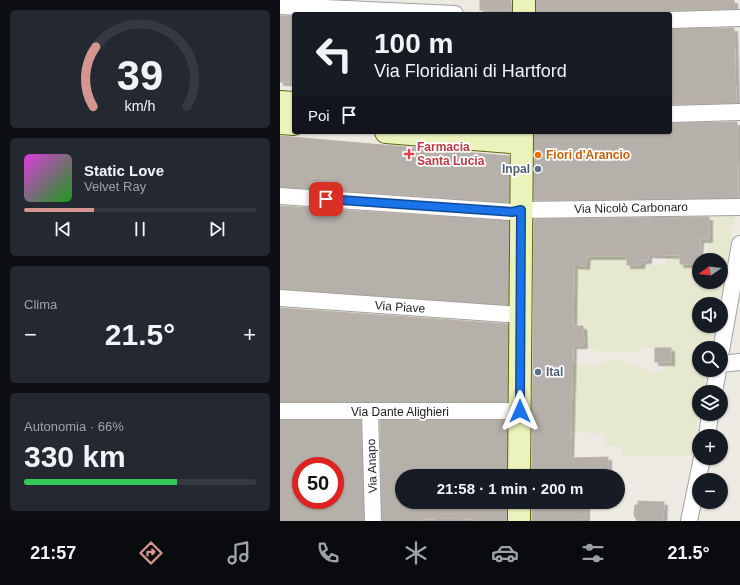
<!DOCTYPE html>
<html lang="it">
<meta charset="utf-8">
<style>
body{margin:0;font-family:Helvetica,sans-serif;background:#242831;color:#f1f3f6;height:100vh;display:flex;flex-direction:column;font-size:15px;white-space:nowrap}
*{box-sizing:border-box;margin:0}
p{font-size:13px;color:#9ea1a6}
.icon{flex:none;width:22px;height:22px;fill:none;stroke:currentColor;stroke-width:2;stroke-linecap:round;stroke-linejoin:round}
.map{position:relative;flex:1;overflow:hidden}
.drawer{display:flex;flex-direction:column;gap:10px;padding:10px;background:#0d0f14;width:280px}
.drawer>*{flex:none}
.guide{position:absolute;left:12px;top:12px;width:380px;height:122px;border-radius:4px;box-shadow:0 1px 3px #0004;background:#171b24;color:#f1f3f6;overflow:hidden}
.needle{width:26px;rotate:256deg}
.fabs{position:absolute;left:412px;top:253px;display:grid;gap:8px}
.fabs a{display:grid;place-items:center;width:36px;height:36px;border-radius:50%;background:#171b24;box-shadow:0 1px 3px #0004;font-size:20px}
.speed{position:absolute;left:12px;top:457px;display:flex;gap:8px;font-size:20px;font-weight:700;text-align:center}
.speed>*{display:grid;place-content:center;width:52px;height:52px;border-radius:50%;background:#171b24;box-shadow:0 1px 3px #0004;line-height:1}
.speed .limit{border:6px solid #d22;background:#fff;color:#111}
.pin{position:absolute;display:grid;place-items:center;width:34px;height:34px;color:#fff;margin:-17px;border-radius:8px;box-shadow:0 2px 6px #0006}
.me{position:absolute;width:44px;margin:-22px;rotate:0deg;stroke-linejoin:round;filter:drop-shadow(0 0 3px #0008)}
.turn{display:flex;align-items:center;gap:14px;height:84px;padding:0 16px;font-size:18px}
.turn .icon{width:52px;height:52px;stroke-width:2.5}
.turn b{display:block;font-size:28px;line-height:34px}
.then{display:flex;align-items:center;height:38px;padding:0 16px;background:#0003;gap:8px;font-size:15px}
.big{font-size:30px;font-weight:600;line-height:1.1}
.drawer .tile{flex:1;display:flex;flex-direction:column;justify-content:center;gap:6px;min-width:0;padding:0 14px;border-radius:6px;background:#242831}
.drawer .dial{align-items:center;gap:0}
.dial svg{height:104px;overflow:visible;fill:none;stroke:#363941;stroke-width:7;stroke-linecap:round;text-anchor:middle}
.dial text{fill:#f1f3f6;stroke:none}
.song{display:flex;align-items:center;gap:12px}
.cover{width:48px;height:48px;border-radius:6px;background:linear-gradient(135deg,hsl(300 70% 55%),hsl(120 70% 35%))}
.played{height:4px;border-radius:2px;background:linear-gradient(90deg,#d59591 30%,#363941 30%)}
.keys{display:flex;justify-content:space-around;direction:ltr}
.heat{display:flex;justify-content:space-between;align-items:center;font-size:22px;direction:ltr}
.charge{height:6px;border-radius:3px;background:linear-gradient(90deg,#34c759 66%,#363941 0)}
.trip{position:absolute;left:115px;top:469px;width:230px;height:40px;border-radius:20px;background:#171b24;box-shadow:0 1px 3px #0004;font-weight:600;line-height:40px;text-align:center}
.dock{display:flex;height:64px;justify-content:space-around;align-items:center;background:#090b0e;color:#9ea1a6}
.dock .icon{width:28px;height:28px}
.dock .selected{color:#d59591}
.dock b{font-size:18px;color:#f1f3f6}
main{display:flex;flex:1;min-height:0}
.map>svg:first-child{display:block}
</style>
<main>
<section class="drawer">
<div class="tile dial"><svg viewBox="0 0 100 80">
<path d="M14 69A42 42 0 1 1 86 69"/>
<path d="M14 69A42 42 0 0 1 16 23" stroke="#d59591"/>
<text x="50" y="56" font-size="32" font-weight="700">39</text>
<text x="50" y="72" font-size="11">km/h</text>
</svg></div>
<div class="tile">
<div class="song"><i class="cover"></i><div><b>Static Love</b><p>Velvet Ray</p></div></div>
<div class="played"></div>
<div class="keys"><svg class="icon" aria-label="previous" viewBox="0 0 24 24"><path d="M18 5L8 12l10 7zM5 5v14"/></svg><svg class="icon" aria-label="pause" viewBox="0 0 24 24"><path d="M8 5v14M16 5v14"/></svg><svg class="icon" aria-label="next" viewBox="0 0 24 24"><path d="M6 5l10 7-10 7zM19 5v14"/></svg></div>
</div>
<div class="tile"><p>Clima</p>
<div class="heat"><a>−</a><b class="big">21.5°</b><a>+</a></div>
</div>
<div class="tile"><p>Autonomia · 66%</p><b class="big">330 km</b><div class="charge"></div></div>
</section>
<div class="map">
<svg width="460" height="521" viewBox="0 0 460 521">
<defs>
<filter id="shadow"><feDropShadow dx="3.5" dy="3.5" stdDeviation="0" flood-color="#0004"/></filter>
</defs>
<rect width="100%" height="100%" fill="#edeae3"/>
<polygon fill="#e6e9d0" points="450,213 455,217 439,304 419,304 419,326 435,326 431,348 419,348 419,370 427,370 423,392 419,392 419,412 411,455 343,457 340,446 325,446 325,434 291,432 293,364 315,365 324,361 335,359 374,372 382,370 391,362 391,348 361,348 360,353 325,352 316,351 304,345 303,326 293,326 294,265 306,265 307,256 347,256 347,265 385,265 386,255 400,255 400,264 419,264 419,282 441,282 441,260 428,260 429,214"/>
<g fill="#b5b0a9" stroke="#bcb2a7" fill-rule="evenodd" filter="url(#shadow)">
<rect x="200" y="0" width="31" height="10"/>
<polygon points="256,0 454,0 454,9 390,10 383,14 256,14"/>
<rect x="0" y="16" width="14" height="66"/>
<polygon points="454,28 456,103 390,104 390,29"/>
<polygon points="457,122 458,198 254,200 254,132 390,132 390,123"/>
<polygon points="0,136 229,156 229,202 52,190 52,179 30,178 30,189 0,187"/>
<polygon points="0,206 229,221 228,305 0,289"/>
<polygon points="429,217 429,239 420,239 419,264 400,264 400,255 368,254 368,260 362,260 361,265 347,265 347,256 307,256 306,266 294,265 293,326 303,326 304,345 293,345 290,458 328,457 328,470 302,471 302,476 252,476 254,219"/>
<polygon points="0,308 228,324 227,402 0,402"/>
<rect x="375" y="348" width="16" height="14"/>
<path d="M0,420H81L84,521H0ZM21,466H55V500H21Z"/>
<polygon points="100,420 227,420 227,476 122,476 122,502 226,502 226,521 193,521 193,519 171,518 143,519 143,521 102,521"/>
<polygon points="358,501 384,502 383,521 357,521 354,515 355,505 358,505"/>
<polygon points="252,502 306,502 306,519 299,519 299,521 252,521"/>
</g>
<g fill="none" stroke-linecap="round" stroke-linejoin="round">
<g stroke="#a0a0a0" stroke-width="18">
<g id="street">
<polyline points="0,6 175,14"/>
<polyline points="390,20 460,18"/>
<polyline points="390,114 460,112"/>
<polyline points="0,196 232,212 241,210 460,207"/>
<polyline points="0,298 241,315"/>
<polyline points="441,351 460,244"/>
<polyline points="441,364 460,362"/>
<polyline points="434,392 438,370"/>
<polyline points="0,411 240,411"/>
<polyline points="90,412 93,521"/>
<polyline points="427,436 430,414"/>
<polyline points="409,521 422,458"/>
</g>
</g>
<g stroke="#576611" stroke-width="24">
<g id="secondary">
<polyline points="244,14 244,0"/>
<polyline points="0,102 14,103"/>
<polyline points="0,123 14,124"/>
<polyline points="106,132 242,143"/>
<polyline points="239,476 242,132"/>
<polyline points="239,521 239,502"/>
</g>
</g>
<use href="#street" stroke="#fff" stroke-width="16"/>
<use href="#secondary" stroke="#ebf2bc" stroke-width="22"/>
</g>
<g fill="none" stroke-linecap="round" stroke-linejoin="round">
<g stroke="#114b97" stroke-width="10">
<polyline id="route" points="46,199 232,212 241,210 240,411"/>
</g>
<use href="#route" stroke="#1a73e8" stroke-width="7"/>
</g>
<path fill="#e0444e" stroke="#fff" stroke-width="1.5" d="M127 148h4v4h4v4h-4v4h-4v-4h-4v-4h4z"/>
<circle fill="#e8710a" stroke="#fff" stroke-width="1.5" cx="258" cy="155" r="4"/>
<g fill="#5c6f8a" stroke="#fff" stroke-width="1.5">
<circle cx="258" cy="169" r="4"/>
<circle cx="258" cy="372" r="4"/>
</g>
<g text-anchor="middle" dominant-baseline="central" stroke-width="3.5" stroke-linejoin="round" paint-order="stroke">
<g font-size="12" font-weight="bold" fill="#be3a42" stroke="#fff" text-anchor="start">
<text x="137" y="147">Farmacia<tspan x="137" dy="14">Santa Lucia</tspan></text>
</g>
<g font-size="12" font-weight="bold" fill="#c56008" stroke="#fff" text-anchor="start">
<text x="266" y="155">Fiori d'Arancio</text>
</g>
<g font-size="12" font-weight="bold" fill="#4e5e75" stroke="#fff" text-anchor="end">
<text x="250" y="169">Inpal</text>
<text x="266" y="372" text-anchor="start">Ital</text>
</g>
<g font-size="12" fill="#1c1c1c" stroke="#fff">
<text transform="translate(351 208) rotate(-1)">Via Nicolò Carbonaro</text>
<text transform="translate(120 307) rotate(4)">Via Piave</text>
<text x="120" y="412">Via Dante Alighieri</text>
<text transform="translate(92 466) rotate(-92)">Via Anapo</text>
</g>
</g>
</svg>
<div class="fabs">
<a><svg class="needle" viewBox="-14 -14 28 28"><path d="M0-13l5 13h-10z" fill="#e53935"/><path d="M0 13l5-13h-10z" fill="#9ea1a6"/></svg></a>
<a><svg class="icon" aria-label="sound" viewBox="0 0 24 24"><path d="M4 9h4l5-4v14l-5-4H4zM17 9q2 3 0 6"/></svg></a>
<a><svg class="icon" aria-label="search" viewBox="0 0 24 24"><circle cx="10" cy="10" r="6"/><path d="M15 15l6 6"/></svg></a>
<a><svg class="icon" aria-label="layers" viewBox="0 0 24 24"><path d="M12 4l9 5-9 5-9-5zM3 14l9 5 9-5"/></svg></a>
<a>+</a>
<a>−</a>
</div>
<div class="speed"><div class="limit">50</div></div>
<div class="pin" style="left:46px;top:199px;background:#d93025"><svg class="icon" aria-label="arrive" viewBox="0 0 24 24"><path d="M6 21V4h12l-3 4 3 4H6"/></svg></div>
<svg class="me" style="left:240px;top:411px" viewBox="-20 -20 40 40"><path d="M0-17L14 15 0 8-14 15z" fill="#1a73e8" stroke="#fff" stroke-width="4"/></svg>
<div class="trip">21:58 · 1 min · 200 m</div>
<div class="guide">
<div class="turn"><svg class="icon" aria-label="left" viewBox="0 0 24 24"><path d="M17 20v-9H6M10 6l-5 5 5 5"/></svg><div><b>100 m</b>Via Floridiani di Hartford</div></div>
<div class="then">Poi<svg class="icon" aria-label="arrive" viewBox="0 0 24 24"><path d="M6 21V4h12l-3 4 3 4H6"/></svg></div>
</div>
</div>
</main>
<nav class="dock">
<b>21:57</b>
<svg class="icon selected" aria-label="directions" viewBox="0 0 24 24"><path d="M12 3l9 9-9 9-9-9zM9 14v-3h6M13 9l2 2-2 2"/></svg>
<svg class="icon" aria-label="music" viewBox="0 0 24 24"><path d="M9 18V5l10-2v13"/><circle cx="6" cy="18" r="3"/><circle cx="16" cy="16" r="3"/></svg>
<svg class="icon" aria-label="phone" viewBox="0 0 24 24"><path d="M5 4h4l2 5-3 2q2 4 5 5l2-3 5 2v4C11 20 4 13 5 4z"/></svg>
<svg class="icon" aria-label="climate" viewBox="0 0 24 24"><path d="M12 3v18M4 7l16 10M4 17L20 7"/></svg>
<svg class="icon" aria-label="car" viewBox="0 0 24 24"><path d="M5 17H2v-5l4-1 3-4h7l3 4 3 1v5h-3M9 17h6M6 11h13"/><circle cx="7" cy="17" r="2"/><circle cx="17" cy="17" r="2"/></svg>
<svg class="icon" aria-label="filters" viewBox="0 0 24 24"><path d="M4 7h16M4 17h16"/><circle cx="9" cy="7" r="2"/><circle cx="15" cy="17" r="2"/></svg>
<b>21.5°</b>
</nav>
